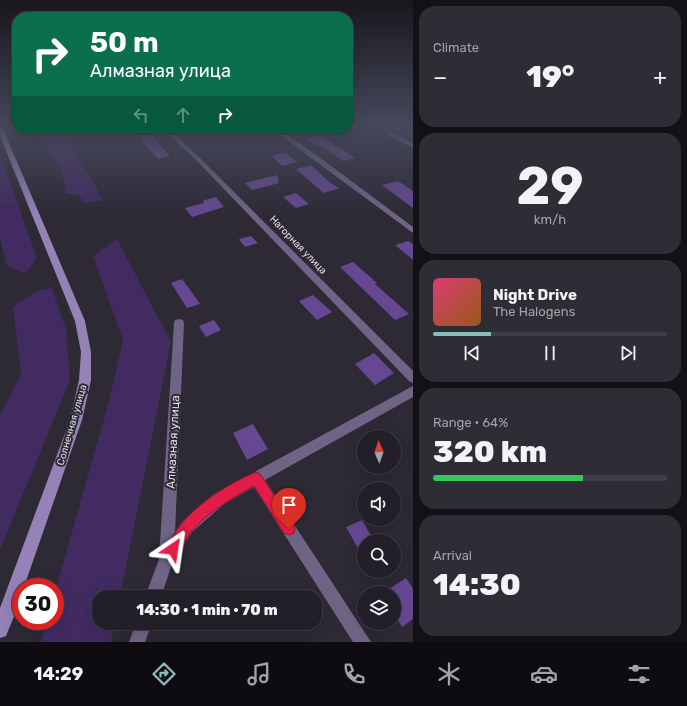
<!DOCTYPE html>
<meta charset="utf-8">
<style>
body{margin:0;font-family:Rubik,sans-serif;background:#2e2c34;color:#f1f3f6;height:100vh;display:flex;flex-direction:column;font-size:15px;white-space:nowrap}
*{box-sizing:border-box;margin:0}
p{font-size:13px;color:#a2a2a8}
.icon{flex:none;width:22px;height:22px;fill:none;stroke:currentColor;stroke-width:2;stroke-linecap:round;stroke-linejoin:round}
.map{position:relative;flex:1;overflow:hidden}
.side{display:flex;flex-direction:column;gap:6px;padding:6px;background:#131116;width:274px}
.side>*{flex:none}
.banner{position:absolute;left:12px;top:12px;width:341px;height:122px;border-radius:16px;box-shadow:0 4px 16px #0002,0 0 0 1px #3f3d45;background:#0b6e4f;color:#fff;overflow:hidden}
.needle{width:26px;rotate:358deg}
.fabs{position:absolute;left:357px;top:430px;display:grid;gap:8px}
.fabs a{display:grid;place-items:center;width:44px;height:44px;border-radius:50%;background:#221f28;box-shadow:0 4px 16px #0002,0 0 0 1px #3f3d45;font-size:20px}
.speed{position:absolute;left:12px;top:578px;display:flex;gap:8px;font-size:20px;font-weight:700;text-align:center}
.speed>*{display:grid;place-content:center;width:52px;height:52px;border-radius:50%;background:#221f28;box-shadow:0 4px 16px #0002,0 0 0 1px #3f3d45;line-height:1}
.speed .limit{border:6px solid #d22;background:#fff;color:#111}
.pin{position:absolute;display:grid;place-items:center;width:34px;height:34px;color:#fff;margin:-41px -17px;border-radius:50% 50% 50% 0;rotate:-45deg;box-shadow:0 0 4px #0007}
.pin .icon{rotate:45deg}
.me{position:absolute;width:44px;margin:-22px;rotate:32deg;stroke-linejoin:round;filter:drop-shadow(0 0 3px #0008)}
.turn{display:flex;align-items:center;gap:14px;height:84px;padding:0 12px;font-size:18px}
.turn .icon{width:52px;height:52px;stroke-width:2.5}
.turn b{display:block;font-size:28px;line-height:34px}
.lanes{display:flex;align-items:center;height:38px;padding:0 12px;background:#0003;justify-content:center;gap:20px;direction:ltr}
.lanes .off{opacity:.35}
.big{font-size:30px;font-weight:800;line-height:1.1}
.side .widget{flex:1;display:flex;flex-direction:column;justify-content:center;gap:6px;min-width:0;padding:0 14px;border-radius:16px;background:#2e2c34}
.side .dial{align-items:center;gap:0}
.dial b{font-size:52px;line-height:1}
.song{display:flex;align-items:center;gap:12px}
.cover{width:48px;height:48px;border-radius:6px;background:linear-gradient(135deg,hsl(340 70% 55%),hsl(30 70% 35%))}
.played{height:4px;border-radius:2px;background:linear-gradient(90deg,#8bbbb9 25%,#3f3d45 25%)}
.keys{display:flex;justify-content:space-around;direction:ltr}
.heat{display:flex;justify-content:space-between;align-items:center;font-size:22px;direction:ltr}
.charge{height:6px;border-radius:3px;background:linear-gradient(90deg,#34c759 64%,#3f3d45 0)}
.trip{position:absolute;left:92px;top:590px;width:230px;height:40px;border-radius:16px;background:#221f28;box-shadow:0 4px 16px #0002,0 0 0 1px #3f3d45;font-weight:800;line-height:40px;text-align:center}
.dock{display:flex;height:64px;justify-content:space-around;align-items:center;background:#0e0c10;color:#a2a2a8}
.dock .icon{width:28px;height:28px}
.dock .active{color:#8bbbb9}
.dock b{font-size:18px;color:#f1f3f6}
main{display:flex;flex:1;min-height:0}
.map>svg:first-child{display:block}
</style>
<main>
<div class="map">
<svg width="413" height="642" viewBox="0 0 413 642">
<rect width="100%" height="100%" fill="#2d2935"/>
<g fill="#412b61">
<polygon points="35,129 62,129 103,200 86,203 79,196 66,193 62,172"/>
<polygon points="0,155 37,258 25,274 7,266 0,238"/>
<polygon points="117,239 171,342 120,597 99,597 99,623 115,623 111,642 41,642 47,621 55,621 55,592 109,401 123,340 93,256"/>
<polygon points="52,288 66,329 70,380 0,550 0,415 21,374 13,307 39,290"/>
</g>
<g fill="#664892">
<polygon points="135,129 145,129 170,156 158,159 142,142 144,141"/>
<polygon points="319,135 344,151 355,158 343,161 320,145 317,146 307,139"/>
<polygon points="283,153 288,155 297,162 282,166 272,156"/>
<polygon points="311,165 329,182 339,188 324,193 296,169"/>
<polygon points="277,175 279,183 252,190 245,183"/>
<polygon points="398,181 413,191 413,208 382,185"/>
<polygon points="296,193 309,204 296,208 283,197"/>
<polygon points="216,197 224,207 192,217 185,208 204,203 203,201 205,200"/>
<polygon points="251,236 258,243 245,247 239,239"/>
<polygon points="408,241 413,244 413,260 395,245"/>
<polygon points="353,262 377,283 375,284 409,314 395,320 340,267"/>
<polygon points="182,279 193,294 200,304 187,308 171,283"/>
<polygon points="313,295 332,312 317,320 299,301"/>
<polygon points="214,320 221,330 206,337 199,326"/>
<polygon points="374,353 394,373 375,385 355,364"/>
<polygon points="253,424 268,449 247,460 233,433"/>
<polygon points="362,520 374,541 364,541 364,559 346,527"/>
<polygon points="406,578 413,589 413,619 402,627 394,614 394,593 383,593"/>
</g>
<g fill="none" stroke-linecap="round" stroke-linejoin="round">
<g fill="#6f6485" fill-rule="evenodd">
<polygon points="163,129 169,129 200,158 413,371 413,383 409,381 196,160"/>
<polygon points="272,129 279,129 326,162 413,227 413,233"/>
<polygon points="387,132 391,132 413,143 413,148 387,134"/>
<polygon points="179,319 183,320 184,323 175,533 182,522 214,494 413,386 413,397 265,480 371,642 353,642 254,487 224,504 192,532 172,564 161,597 145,597 159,559 174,323 175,320"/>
<polygon points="136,623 152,623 145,642 129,642"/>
</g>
<path fill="#9583b8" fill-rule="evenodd" d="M0,127L3,129L85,321L91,352V380L82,420L24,587H21C21,603 12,621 6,636L0,638V608L70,420L79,380L81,352L75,321L0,136Z"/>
</g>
<linearGradient id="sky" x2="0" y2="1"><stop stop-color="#19171d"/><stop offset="0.58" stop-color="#46495c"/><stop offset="1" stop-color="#46495c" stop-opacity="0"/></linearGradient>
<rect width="413" height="216" fill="url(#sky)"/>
<path fill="#e11d48" stroke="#92132f" d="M256,472L260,474L294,524L295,529L294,533L289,535L284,533L254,486C232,498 208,512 191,532C185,540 182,552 173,556L168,554L166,549C181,513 221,487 256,472Z"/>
<g text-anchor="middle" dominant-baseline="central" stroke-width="4" stroke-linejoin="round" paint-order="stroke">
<g font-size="10" fill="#dfdde5" stroke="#2d2935">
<text transform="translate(298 245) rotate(46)">Нагорная улица</text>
<text transform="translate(72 425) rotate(-74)">Солнечная улица</text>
</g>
<g font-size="12" fill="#dfdde5" stroke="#2d2935">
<text transform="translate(173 442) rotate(-87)">Алмазная улица</text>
</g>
</g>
</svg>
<div class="fabs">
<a><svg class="needle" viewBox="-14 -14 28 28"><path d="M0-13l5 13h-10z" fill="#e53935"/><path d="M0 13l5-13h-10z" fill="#a2a2a8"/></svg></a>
<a><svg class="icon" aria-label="sound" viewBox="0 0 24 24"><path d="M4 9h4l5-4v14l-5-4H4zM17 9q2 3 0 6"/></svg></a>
<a><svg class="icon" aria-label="search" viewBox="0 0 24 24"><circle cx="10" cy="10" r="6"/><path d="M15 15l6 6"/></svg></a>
<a><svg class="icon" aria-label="layers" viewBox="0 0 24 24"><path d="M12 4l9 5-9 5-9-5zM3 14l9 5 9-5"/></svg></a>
</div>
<div class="speed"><div class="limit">30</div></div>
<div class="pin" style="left:289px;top:529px;background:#d93025"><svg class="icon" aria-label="arrive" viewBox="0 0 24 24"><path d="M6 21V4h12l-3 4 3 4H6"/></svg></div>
<svg class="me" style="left:173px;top:549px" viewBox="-20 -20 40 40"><path d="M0-17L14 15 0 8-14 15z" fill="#e11d48" stroke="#fff" stroke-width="4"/></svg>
<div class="trip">14:30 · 1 min · 70 m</div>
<div class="banner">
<div class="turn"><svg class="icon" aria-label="right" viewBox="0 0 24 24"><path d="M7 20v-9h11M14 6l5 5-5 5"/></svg><div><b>50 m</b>Алмазная улица</div></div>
<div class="lanes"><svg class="icon off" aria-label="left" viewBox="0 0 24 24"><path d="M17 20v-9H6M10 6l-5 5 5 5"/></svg><svg class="icon off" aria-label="ahead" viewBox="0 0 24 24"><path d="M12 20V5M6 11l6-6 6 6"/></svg><svg class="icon" aria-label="right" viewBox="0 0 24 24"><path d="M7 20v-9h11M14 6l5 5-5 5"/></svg></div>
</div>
</div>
<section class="side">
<div class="widget"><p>Climate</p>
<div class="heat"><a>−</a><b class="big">19°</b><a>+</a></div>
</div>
<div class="widget dial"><b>29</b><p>km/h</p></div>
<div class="widget">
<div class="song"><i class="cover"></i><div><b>Night Drive</b><p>The Halogens</p></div></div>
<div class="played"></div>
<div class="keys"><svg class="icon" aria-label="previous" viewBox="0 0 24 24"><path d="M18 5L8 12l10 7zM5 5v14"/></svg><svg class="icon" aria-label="pause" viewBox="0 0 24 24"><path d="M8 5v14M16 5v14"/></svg><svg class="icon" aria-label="next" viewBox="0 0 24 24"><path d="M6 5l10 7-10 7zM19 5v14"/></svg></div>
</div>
<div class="widget"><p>Range · 64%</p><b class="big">320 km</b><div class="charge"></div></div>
<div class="widget"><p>Arrival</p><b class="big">14:30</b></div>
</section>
</main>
<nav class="dock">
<b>14:29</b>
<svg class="icon active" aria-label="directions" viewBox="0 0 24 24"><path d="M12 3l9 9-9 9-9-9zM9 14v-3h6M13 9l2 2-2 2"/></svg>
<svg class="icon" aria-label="music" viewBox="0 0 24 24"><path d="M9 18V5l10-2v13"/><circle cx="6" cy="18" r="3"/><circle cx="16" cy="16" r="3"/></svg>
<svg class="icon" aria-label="phone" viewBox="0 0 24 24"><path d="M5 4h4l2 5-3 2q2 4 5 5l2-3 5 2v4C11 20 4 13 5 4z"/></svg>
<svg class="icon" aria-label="climate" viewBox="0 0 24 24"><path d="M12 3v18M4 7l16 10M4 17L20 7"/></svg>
<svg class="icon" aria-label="car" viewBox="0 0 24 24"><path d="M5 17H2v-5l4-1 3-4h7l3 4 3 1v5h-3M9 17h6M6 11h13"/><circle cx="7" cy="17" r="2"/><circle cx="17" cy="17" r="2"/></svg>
<svg class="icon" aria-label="filters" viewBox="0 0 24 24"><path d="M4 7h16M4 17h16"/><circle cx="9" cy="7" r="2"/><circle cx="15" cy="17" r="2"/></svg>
</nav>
